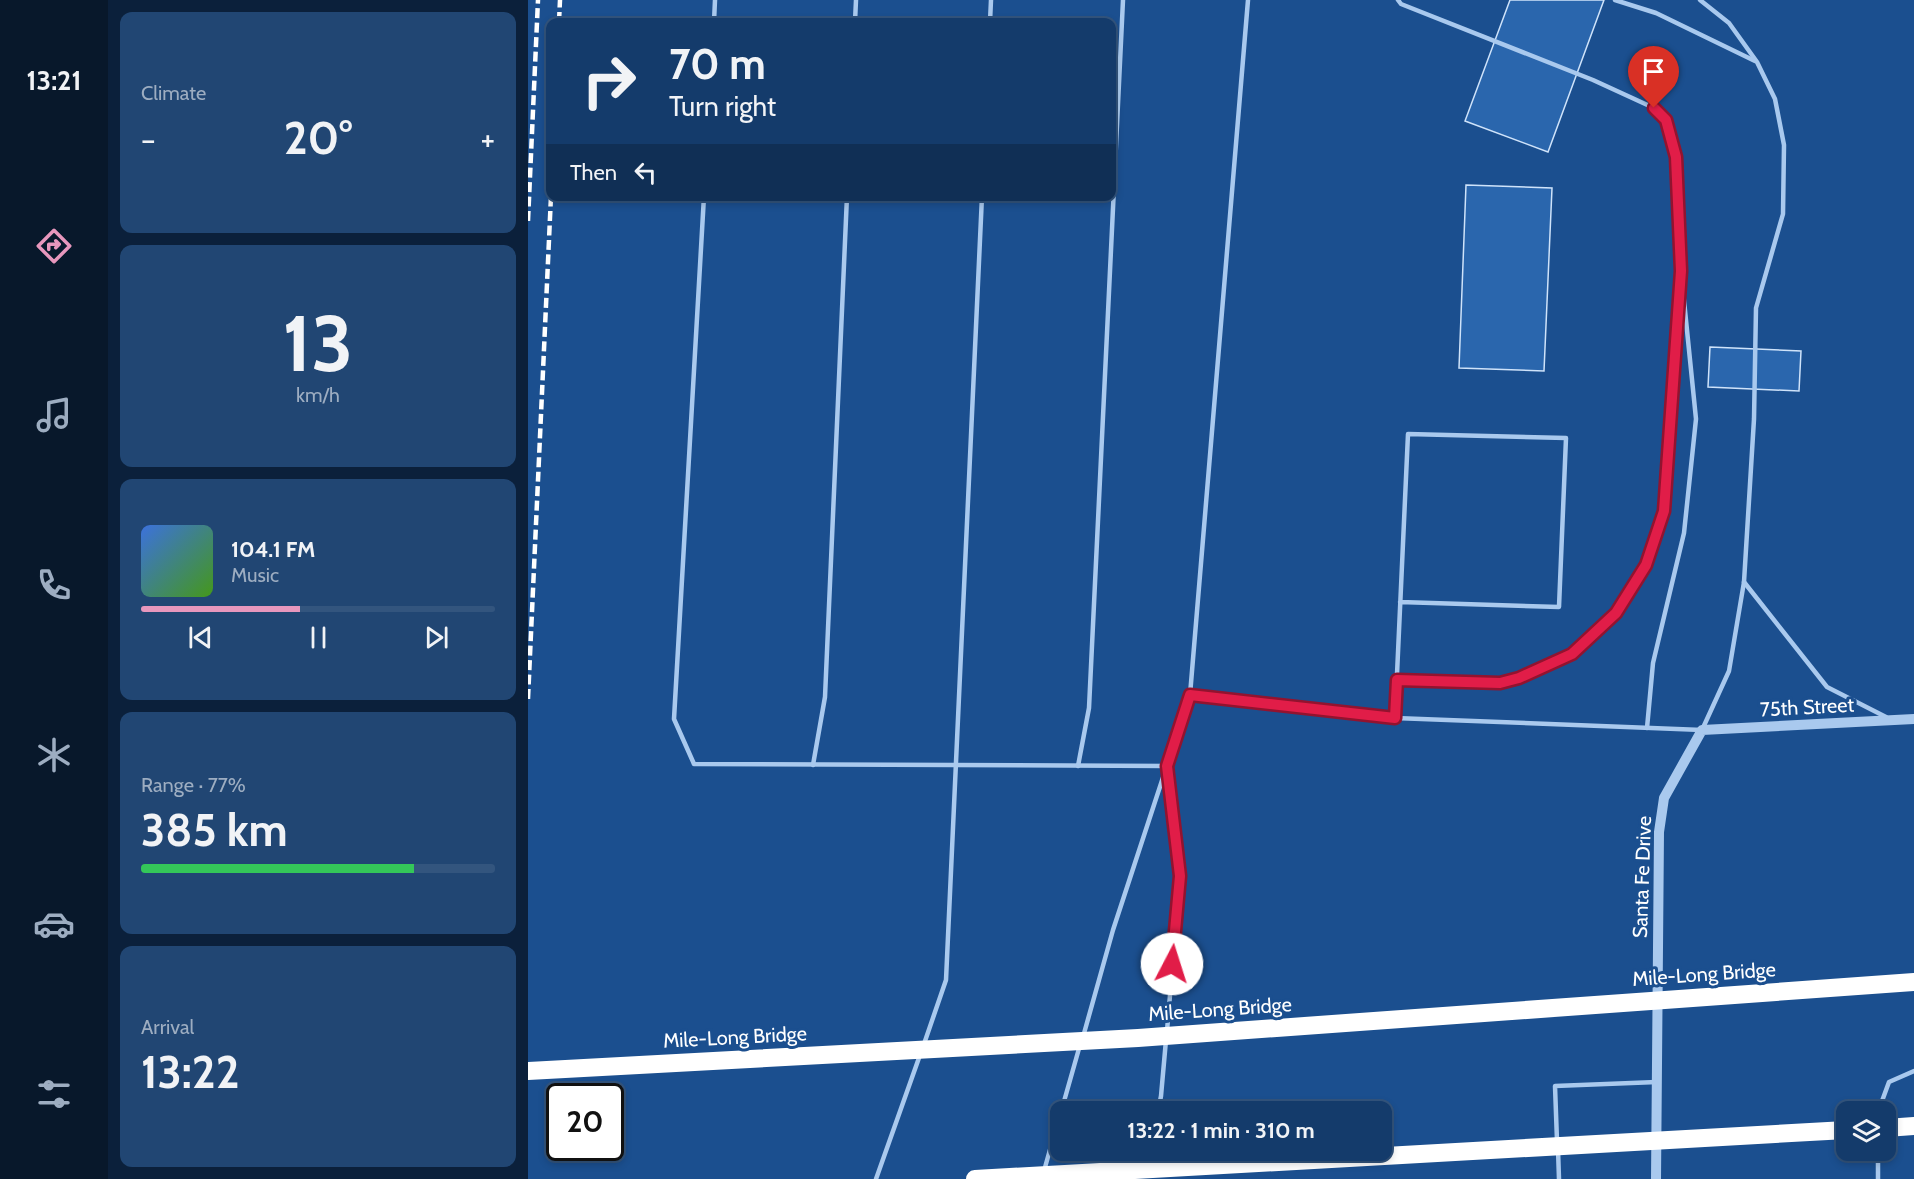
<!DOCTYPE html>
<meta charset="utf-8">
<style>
body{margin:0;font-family:Cabin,sans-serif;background:#214673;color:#f1f3f6;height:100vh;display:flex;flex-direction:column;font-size:22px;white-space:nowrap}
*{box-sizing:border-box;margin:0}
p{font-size:20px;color:#9dadc1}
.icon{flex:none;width:33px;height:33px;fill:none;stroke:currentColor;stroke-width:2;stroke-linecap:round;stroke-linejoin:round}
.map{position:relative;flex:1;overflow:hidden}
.side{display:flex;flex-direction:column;gap:12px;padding:12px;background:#0b203b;width:420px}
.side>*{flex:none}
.banner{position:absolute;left:18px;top:18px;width:570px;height:183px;border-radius:12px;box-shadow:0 3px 9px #0003,0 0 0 2px #33557e;background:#143b6b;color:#f1f3f6;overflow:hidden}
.buttons{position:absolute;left:1308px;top:1101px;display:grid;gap:12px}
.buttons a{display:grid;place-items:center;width:60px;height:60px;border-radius:12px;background:#143b6b;box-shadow:0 3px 9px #0003,0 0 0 2px #33557e;font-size:30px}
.speed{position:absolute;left:18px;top:1083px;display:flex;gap:12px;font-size:30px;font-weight:700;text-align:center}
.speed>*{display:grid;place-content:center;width:78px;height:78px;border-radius:50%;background:#143b6b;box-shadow:0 3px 9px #0003,0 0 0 2px #33557e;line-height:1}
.speed .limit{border:3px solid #111;border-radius:9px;background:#fff;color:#111}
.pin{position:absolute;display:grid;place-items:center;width:51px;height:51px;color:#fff;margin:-62px -26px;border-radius:50% 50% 50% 0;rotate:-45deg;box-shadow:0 0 6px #0007}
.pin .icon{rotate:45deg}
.me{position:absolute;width:66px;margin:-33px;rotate:5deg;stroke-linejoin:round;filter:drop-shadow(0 0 4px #0008)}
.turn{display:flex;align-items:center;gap:21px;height:126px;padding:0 24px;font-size:27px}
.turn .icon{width:78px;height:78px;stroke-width:2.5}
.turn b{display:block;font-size:42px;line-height:51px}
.then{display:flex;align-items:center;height:57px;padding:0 24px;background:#0003;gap:12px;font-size:22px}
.big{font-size:45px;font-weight:700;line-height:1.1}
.side .card{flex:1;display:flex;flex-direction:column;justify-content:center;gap:9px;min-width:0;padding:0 21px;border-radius:12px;background:#214673}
.side .dial{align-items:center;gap:0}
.dial b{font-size:78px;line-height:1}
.song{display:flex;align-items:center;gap:18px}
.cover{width:72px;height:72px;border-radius:9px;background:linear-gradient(135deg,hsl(220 70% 55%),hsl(100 70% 35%))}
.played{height:6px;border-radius:3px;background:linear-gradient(90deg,#e797bd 45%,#33557e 45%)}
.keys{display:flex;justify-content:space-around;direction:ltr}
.heat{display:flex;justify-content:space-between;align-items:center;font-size:33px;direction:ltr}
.charge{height:9px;border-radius:4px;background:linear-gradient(90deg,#34c759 77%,#33557e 0)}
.trip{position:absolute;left:522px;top:1101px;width:342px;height:60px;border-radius:12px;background:#143b6b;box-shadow:0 3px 9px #0003,0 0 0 2px #33557e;font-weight:700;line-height:60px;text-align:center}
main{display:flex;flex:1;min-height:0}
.menu{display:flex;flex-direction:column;width:108px;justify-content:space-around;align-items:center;background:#08182b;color:#9dadc1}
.menu .icon{width:42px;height:42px}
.menu .current{color:#e797bd}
.menu b{font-size:27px;color:#f1f3f6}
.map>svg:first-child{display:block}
</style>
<main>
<nav class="menu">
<b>13:21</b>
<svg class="icon current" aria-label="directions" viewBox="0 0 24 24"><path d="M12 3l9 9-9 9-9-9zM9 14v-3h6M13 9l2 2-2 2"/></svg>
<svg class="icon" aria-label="music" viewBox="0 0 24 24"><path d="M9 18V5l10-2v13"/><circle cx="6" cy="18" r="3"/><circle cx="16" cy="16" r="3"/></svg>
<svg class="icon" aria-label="phone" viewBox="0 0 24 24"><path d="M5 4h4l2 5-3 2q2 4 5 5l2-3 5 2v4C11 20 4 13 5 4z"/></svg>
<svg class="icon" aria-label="climate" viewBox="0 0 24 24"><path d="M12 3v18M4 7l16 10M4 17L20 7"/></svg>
<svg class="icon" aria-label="car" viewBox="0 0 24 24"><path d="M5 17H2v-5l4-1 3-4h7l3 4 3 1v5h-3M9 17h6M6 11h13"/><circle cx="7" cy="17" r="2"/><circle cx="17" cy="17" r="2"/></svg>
<svg class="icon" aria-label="filters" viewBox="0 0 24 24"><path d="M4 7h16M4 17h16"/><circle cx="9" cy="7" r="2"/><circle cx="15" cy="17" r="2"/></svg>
</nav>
<section class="side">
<div class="card"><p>Climate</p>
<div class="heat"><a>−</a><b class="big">20°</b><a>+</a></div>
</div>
<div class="card dial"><b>13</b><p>km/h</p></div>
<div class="card">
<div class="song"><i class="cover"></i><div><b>104.1 FM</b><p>Music</p></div></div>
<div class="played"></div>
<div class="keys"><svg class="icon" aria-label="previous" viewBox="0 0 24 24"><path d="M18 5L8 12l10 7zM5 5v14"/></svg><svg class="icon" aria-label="pause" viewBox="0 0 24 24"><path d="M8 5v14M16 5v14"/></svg><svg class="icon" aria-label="next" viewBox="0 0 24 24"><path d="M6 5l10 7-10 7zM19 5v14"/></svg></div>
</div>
<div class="card"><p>Range · 77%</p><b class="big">385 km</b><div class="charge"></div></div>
<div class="card"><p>Arrival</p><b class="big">13:22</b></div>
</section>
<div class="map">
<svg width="1386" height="1179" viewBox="0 0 1386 1179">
<rect width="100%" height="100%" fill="#1b4f8f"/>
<g fill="#2a66ad" stroke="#cfe3fa" stroke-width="1.5">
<polygon points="982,0 1076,0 1020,152 937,121"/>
<polygon points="938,185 1024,188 1016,371 931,368"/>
<polygon points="1182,347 1273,351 1271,391 1180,387"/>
</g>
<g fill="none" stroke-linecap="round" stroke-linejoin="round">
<g stroke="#a9c9ee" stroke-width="4.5">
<polyline points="870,0 873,4 1065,80 1126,108 1138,120 1148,157 1153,271 1168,419 1156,533 1125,663 1119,728"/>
<polyline points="1087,0 1128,13 1227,61"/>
<polyline points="186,22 187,0"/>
<polyline points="327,22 328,0"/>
<polyline points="462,22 463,0"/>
<polyline points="176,196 146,719 166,764 639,766 652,876 639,1031"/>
<polyline points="1216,582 1299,687 1358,717"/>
<polyline points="872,602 1031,607 1038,438 880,434 867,718 1174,730 1201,671 1216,582 1226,419 1228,308 1255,214 1256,145 1247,99 1229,62 1201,23 1172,0"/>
<polyline points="869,680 972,683 991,678 1044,654 1088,613 1118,565 1136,511 1152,284"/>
<polyline points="662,695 867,718"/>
<polyline points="285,765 297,697 319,196"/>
<polyline points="550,766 561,708 595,0"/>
<polyline points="555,1037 585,930 662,695 720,0"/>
<polyline points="396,1044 418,980 454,196"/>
<polyline points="533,1112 552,1045"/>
<polyline points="630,1112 633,1096 638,1040"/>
<polyline points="1350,1112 1361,1082 1386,1071"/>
<polyline points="1029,1141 1027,1086 1129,1082"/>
<polyline points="1030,1149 1031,1179"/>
<polyline points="619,1165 622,1150"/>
<polyline points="516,1171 532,1114"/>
<polyline points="348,1179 392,1055"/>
<polyline points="1350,1179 1350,1150"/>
</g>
<polyline stroke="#a9c9ee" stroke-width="10" points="1128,1179 1131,832 1136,798 1174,730 1386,719"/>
<polyline stroke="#fff" stroke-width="18" points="1358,1128 1386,1126"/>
<g stroke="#fff" stroke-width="4.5" stroke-dasharray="10 4.5" stroke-linecap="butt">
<polyline points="31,22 32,0"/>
<polyline points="0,221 10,0"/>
<polyline points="0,699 23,196"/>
</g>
<g stroke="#fff" stroke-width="18">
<polyline points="0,1071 610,1038 1386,982"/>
<polyline points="447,1179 1318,1130"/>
</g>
</g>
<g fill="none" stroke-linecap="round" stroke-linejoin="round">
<g stroke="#92132f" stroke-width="15">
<polyline id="route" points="644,964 652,876 639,766 662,695 867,718 869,680 972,683 991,678 1044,654 1088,613 1118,565 1136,511 1153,271 1148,157 1138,120 1126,108"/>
</g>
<use href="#route" stroke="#e11d48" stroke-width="10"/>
</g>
<g text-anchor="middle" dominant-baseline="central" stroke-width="6" stroke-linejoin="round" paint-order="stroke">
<g font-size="20" fill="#fff" stroke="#1b4f8f">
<text transform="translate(1279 707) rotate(-3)">75th Street</text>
<text transform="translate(1114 877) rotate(-88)">Santa Fe Drive</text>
<text transform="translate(1176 974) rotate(-4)">Mile-Long Bridge</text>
<text transform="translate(692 1009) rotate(-4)">Mile-Long Bridge</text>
<text transform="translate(207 1037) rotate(-3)">Mile-Long Bridge</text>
</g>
</g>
</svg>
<div class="buttons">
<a><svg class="icon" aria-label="layers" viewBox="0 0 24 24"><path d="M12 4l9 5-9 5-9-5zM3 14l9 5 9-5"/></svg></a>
</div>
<div class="speed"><div class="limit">20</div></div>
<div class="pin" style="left:1126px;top:108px;background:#d93025"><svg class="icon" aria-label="arrive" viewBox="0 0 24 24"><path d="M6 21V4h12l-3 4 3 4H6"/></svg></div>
<svg class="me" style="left:644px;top:964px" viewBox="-20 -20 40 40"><circle r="19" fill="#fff"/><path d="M0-13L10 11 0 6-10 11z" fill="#e11d48"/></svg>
<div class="trip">13:22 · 1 min · 310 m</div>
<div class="banner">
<div class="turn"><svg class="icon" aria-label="right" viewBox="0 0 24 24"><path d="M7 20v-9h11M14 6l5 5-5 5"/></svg><div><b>70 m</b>Turn right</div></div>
<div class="then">Then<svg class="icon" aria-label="left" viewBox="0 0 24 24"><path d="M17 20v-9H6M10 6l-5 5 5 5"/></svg></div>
</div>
</div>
</main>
